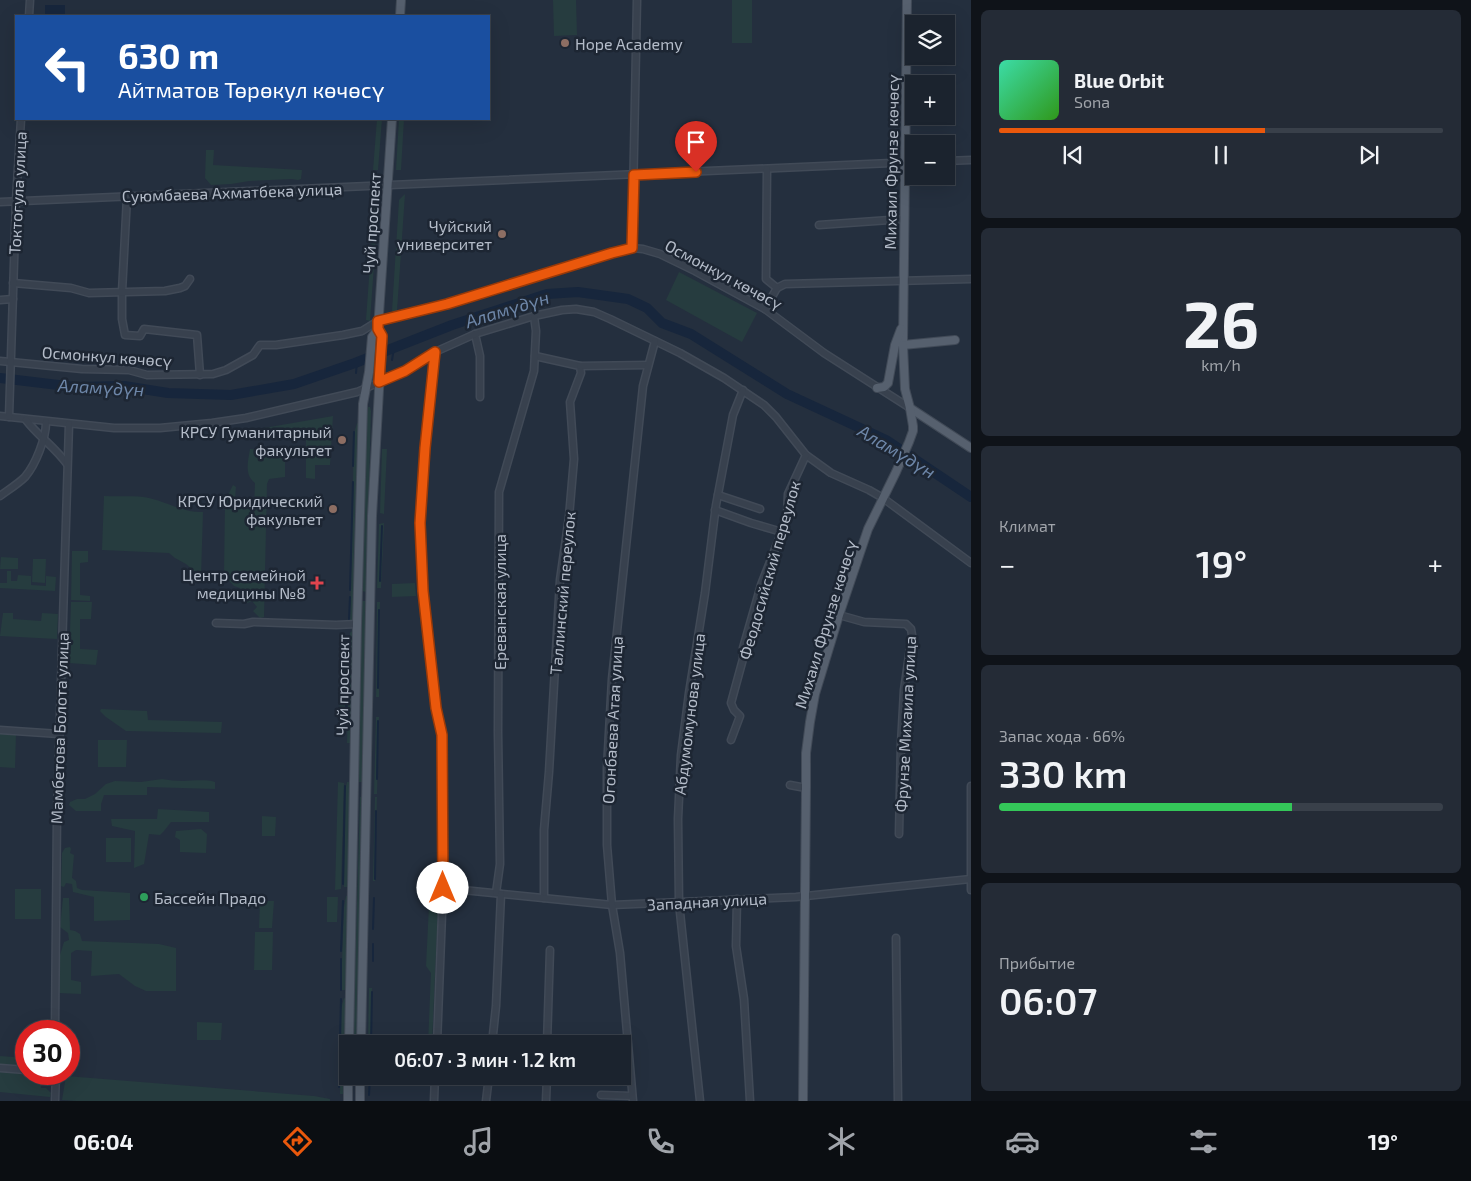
<!DOCTYPE html>
<html lang="ru">
<meta charset="utf-8">
<style>
body{margin:0;font-family:"Exo 2",sans-serif;background:#242b36;color:#f1f3f6;height:100vh;display:flex;flex-direction:column;font-size:19px;white-space:nowrap}
*{box-sizing:border-box;margin:0}
p{font-size:16px;color:#a0a4aa}
.icon{flex:none;width:28px;height:28px;fill:none;stroke:currentColor;stroke-width:2;stroke-linecap:round;stroke-linejoin:round}
.map{position:relative;flex:1;overflow:hidden}
.side{display:flex;flex-direction:column;gap:10px;padding:10px;background:#0f1319;width:500px}
.side>*{flex:none}
.banner{position:absolute;left:15px;top:15px;width:475px;height:105px;border-radius:0px;box-shadow:0 5px 20px #0002,0 0 0 1px #39404a;background:#1a4fa0;color:#fff;overflow:hidden}
.buttons{position:absolute;left:905px;top:15px;display:grid;gap:10px}
.buttons a{display:grid;place-items:center;width:50px;height:50px;border-radius:0px;background:#1b232e;box-shadow:0 5px 20px #0002,0 0 0 1px #39404a;font-size:25px}
.speed{position:absolute;left:15px;top:1020px;display:flex;gap:10px;font-size:25px;font-weight:700;text-align:center}
.speed>*{display:grid;place-content:center;width:65px;height:65px;border-radius:50%;background:#1b232e;box-shadow:0 5px 20px #0002,0 0 0 1px #39404a;line-height:1}
.speed .limit{border:8px solid #d22;background:#fff;color:#111}
.pin{position:absolute;display:grid;place-items:center;width:42px;height:42px;color:#fff;margin:-51px -21px;border-radius:50% 50% 50% 0;rotate:-45deg;box-shadow:0 0 5px #0007}
.pin .icon{rotate:45deg}
.me{position:absolute;width:55px;margin:-28px;rotate:0deg;stroke-linejoin:round;filter:drop-shadow(0 0 4px #0008)}
.turn{display:flex;align-items:center;gap:18px;height:105px;padding:0 20px;font-size:22px}
.turn .icon{width:65px;height:65px;stroke-width:2.5}
.turn b{display:block;font-size:35px;line-height:42px}
.big{font-size:38px;font-weight:600;line-height:1.1}
.side .widget{flex:1;display:flex;flex-direction:column;justify-content:center;gap:8px;min-width:0;padding:0 18px;border-radius:8px;background:#242b36}
.side .dial{align-items:center;gap:0}
.dial b{font-size:65px;line-height:1}
.song{display:flex;align-items:center;gap:15px}
.cover{width:60px;height:60px;border-radius:8px;background:linear-gradient(135deg,hsl(160 70% 55%),hsl(110 70% 35%))}
.played{height:5px;border-radius:2px;background:linear-gradient(90deg,#ea580c 60%,#39404a 60%)}
.keys{display:flex;justify-content:space-around;direction:ltr}
.heat{display:flex;justify-content:space-between;align-items:center;font-size:28px;direction:ltr}
.charge{height:8px;border-radius:4px;background:linear-gradient(90deg,#34c759 66%,#39404a 0)}
.trip{position:absolute;left:339px;top:1035px;width:292px;height:50px;border-radius:0px;background:#1b232e;box-shadow:0 5px 20px #0002,0 0 0 1px #39404a;font-weight:600;line-height:50px;text-align:center}
.dock{display:flex;height:80px;justify-content:space-around;align-items:center;background:#0b0e12;color:#a0a4aa}
.dock .icon{width:35px;height:35px}
.dock .on{color:#ea580c}
.dock b{font-size:22px;color:#f1f3f6}
main{display:flex;flex:1;min-height:0}
.map>svg:first-child{display:block}
</style>
<main>
<div class="map">
<svg width="971" height="1101" viewBox="0 0 971 1101">
<rect width="100%" height="100%" fill="#242f3e"/>
<g fill="#263c3f">
<polygon points="553,0 576,0 577,35 554,36"/>
<rect x="732" y="0" width="20" height="43"/>
<polygon points="377,119 382,119 378,170 373,170"/>
<polygon points="399,119 404,119 401,170 396,170"/>
<polygon points="206,150 214,150 213,165 302,170 301,179 298,180 292,179 249,181 231,184 211,185 205,178"/>
<polygon points="405,194 397,311 392,311 399,200"/>
<polygon points="374,208 378,209 370,321 366,320"/>
<polygon points="679,272 757,313 742,342 666,300"/>
<polygon points="368,407 370,407 371,411 366,592 362,591 366,417"/>
<polygon points="333,416 330,465 315,465 315,479 306,478 306,436 252,435 252,430"/>
<polygon points="357,423 359,424 359,427 354,621 350,622 354,434"/>
<path d="M250,449L285,451V477L269,479L267,484L264,617L260,618L253,611L257,607L252,601L247,603L245,594L240,588L234,586L224,575L225,501L233,485L236,487L235,499L238,505L254,506L255,483C244,475 248,461 250,449Z"/>
<polygon points="382,449 387,449 384,514 380,513"/>
<path d="M104,496C119,497 135,495 149,498C167,502 184,513 203,512L201,577L186,564L175,558L169,553L102,550Z"/>
<polygon points="384,523 381,588 377,588 379,524"/>
<polygon points="72,551 88,551 88,562 80,563 80,595 90,596 90,601 71,600"/>
<polygon points="1,557 18,558 18,569 0,569"/>
<polygon points="33,559 46,559 45,583 32,582"/>
<polygon points="7,571 11,571 11,581 17,581 18,575 31,576 31,585 46,586 46,576 56,577 55,591 0,588 0,583 7,583"/>
<polygon points="415,583 416,596 392,597 392,584"/>
<polygon points="362,601 366,601 362,782 358,782"/>
<polygon points="71,602 92,602 91,619 80,619 80,649 98,650 96,665 69,663"/>
<polygon points="377,602 380,602 379,697 376,697"/>
<polygon points="3,613 13,613 13,619 41,621 42,613 58,614 57,639 0,636"/>
<polygon points="352,631 355,631 351,743 347,743 350,633"/>
<polygon points="341,633 345,634 345,728 339,728"/>
<polygon points="101,709 147,711 148,720 222,722 221,733 126,731 106,717 100,711"/>
<polygon points="376,717 379,717 377,794 374,794"/>
<polygon points="0,733 16,734 15,768 0,767"/>
<polygon points="98,740 127,740 126,767 98,767"/>
<path d="M162,779C169,780 176,781 183,781C193,781 205,779 215,782V789L147,787V795H104L101,804V811H76L69,805L70,802L77,799H85L95,794L106,784L115,781L141,782Z"/>
<polygon points="338,782 344,783 341,889 335,890"/>
<polygon points="347,782 350,782 348,887 344,887 345,792"/>
<polygon points="360,797 364,797 357,1044 353,1044"/>
<polygon points="375,797 377,797 375,881 373,881"/>
<polygon points="158,809 209,812 209,822 171,822 164,831 160,835 149,834 144,864 134,868 135,831 112,826 111,819 157,819"/>
<polygon points="262,816 276,817 275,836 262,836"/>
<polygon points="201,829 207,834 206,853 180,852 180,840 175,837 176,831"/>
<rect x="106" y="838" width="25" height="24"/>
<polygon points="70,847 71,849 70,853 74,855 72,878 76,881 77,888 82,890 130,893 130,920 94,921 94,897 73,892 72,884 66,883 64,887 61,886 62,853 65,848"/>
<polygon points="430,885 439,888 432,1044 428,1044 431,973 426,966"/>
<rect x="15" y="889" width="26" height="30"/>
<path d="M158,893L175,894L174,903C170,907 164,907 158,905L157,902Z"/>
<polygon points="346,896 348,896 346,990 341,990 344,907"/>
<polygon points="327,897 338,897 337,922 327,922"/>
<polygon points="63,898 69,898 70,930 75,931 80,934 82,941 159,944 176,948 176,991 146,991 135,986 119,974 91,976 92,951 76,950 71,953 71,980 81,982 81,994 59,993 60,955 64,942 69,940 68,933 60,927"/>
<polygon points="260,901 274,901 272,928 259,928"/>
<polygon points="255,932 273,932 272,970 254,970"/>
<polygon points="369,988 372,988 371,1044 368,1044"/>
<polygon points="344,998 346,999 344,1094 340,1094 341,1009"/>
<polygon points="197,1022 222,1023 221,1040 197,1040"/>
<polygon points="0,1056 26,1058 26,1074 51,1074 48,1077 42,1078 41,1088 46,1088 51,1093 50,1097 0,1092"/>
<polygon points="66,1076 314,1096 330,1099 330,1101 76,1101 62,1100"/>
</g>
<rect fill="#17263c" x="45" y="5" width="20" height="11"/>
<g fill="none" stroke-linecap="round" stroke-linejoin="round">
<g stroke="#17263c" stroke-width="2">
<polyline points="392,360 394,348"/>
<polyline points="356,373 357,362"/>
<polyline points="353,466 354,432"/>
<polyline points="380,581 382,526"/>
<polyline points="350,590 353,482"/>
<polyline points="349,620 350,597"/>
<polyline points="378,688 379,610"/>
<polyline points="346,714 348,640"/>
<polyline points="346,728 346,718"/>
<polyline points="377,779 378,721"/>
<polyline points="375,879 376,811"/>
<polyline points="343,884 345,786"/>
<polyline points="373,929 374,898"/>
<polyline points="341,951 343,901"/>
<polyline points="373,961 373,944"/>
<polyline points="341,990 341,959"/>
<polyline points="371,1044 372,992"/>
<polyline points="339,1087 341,999"/>
<polyline points="369,1095 370,1076"/>
</g>
<polyline stroke="#17263c" stroke-width="10" points="0,378 75,387 124,386 168,393 231,395 294,384 355,363 452,325 547,294 578,292 628,299 647,308 662,323 691,334 787,394 886,440 971,497"/>
<g stroke="#414a57" stroke-width="9">
<g id="minor">
<polyline points="29,16 30,0"/>
<polyline points="946,161 971,160"/>
<polyline points="127,197 122,292 122,319 125,335 140,336 144,329 197,335 200,375"/>
<polyline points="0,202 914,162"/>
<polyline points="819,225 904,219"/>
<polyline points="632,248 637,0"/>
<polyline points="13,283 71,288 89,293 165,291 180,288 185,286 190,279"/>
<polyline points="777,288 785,284 971,279"/>
<polyline points="0,300 13,299"/>
<polyline points="765,309 777,288 766,279 767,169"/>
<polyline points="475,334 480,356 480,397"/>
<polyline points="435,352 425,448 420,523 423,591 436,708 442,735 443,888 437,1044"/>
<polyline points="535,356 580,366 581,373 570,402 574,459 569,517 560,580 549,772 544,830 544,898"/>
<polyline points="0,361 82,369 129,370 147,375 213,374 226,370 253,355 260,345 276,345 343,335 362,331 378,321 447,304 612,253 632,248 643,249 660,254 695,271 765,309 824,353 910,408"/>
<polyline points="580,366 648,365"/>
<polyline points="0,416 114,428 160,428 212,423 246,418 357,392 405,371 435,352 475,334 534,316 562,310 576,309 594,312 610,319 680,353 724,378 764,405 776,417 806,455 831,473 869,490 883,498 971,563"/>
<polyline points="9,417 16,201 21,119"/>
<path d="M26,420C38,436 55,447 67,464"/>
<polyline points="718,495 760,509"/>
<path d="M0,496C8,490 18,484 25,477C36,464 46,438 46,422"/>
<polyline points="715,510 751,523 782,532"/>
<polyline points="839,615 864,622 906,624 911,629 912,635 904,690 901,744 899,834"/>
<polyline points="216,623 244,624 253,622 336,625 357,624"/>
<polyline points="0,730 59,734"/>
<polyline points="731,740 740,716 734,710 731,703 743,659 743,648 761,585 787,518 788,494 806,455"/>
<polyline points="790,785 806,788"/>
<polyline points="971,786 971,890"/>
<polyline points="443,888 612,905 796,897 971,879"/>
<polyline points="496,893 500,864 498,732 499,492 534,371 536,331 534,316"/>
<polyline points="737,899 736,946 744,999 750,1101"/>
<polyline points="896,938 898,1101"/>
<polyline points="55,1031 57,813 69,424"/>
<polyline points="492,1044 496,1006 501,894"/>
<polyline points="547,1044 550,950"/>
<polyline points="0,1068 26,1070"/>
<polyline points="601,1095 632,1096"/>
<polyline points="55,1101 56,1074"/>
<polyline points="434,1101 435,1076"/>
<polyline points="486,1101 489,1076"/>
<polyline points="546,1101 547,1076"/>
<polyline points="633,1101 620,953 612,905 607,845 607,768 612,679 643,386 655,341"/>
<polyline points="700,1101 679,903 678,819 681,755 689,693 705,593 716,505 733,415 743,390"/>
</g>
</g>
<g stroke="#414a57" stroke-width="10">
<g id="major">
<polyline points="907,0 903,345 955,340"/>
<polyline points="400,16 401,0"/>
<polyline points="877,388 884,387 888,383 895,345 901,329"/>
<polyline points="910,408 971,448"/>
<polyline points="349,1044 357,624 363,404 369,372 372,337 378,329 392,119"/>
<polyline points="361,1044 372,516 382,336 378,329"/>
<polyline points="348,1101 348,1076"/>
<polyline points="360,1101 360,1076"/>
<polyline points="803,1101 806,788 806,753 810,722 815,694 839,615 868,529 896,472 909,442 913,431 913,426 910,408 905,389 903,345"/>
</g>
</g>
<use href="#minor" stroke="#38414e" stroke-width="6"/>
<use href="#major" stroke="#56606e" stroke-width="8"/>
</g>
<g fill="none" stroke-linecap="round" stroke-linejoin="round">
<g stroke="#983908" stroke-width="12">
<polyline id="route" points="443,888 442,735 436,708 423,591 420,523 425,448 435,352 405,371 379,382 382,336 378,329 378,321 447,304 612,253 632,248 634,175 696,172"/>
</g>
<use href="#route" stroke="#ea580c" stroke-width="9"/>
</g>
<g fill="#8d6e63" stroke="#1d2633" stroke-width="2">
<circle cx="565" cy="43" r="5"/>
<circle cx="502" cy="234" r="5"/>
<circle cx="342" cy="440" r="5"/>
<circle cx="333" cy="509" r="5"/>
</g>
<path fill="#e0444e" stroke="#1d2633" stroke-width="2" d="M314.5 575.5h5v5h5v5h-5v5h-5v-5h-5v-5h5z"/>
<circle fill="#2e9e5b" stroke="#1d2633" stroke-width="2" cx="144" cy="897" r="5"/>
<g text-anchor="middle" dominant-baseline="central" stroke-width="5" stroke-linejoin="round" paint-order="stroke">
<g font-size="16" fill="#b4bcc9" stroke="#1d2633" text-anchor="end">
<text x="575" y="43" text-anchor="start">Hope Academy</text>
<text x="492" y="225">Чуйский<tspan x="492" dy="18">университет</tspan></text>
<text x="332" y="431">КРСУ Гуманитарный<tspan x="332" dy="18">факультет</tspan></text>
<text x="323" y="500">КРСУ Юридический<tspan x="323" dy="18">факультет</tspan></text>
<text x="306" y="574">Центр семейной<tspan x="306" dy="18">медицины №8</tspan></text>
<text x="154" y="897" text-anchor="start">Бассейн Прадо</text>
</g>
<g font-size="16" fill="#b4bcc9" stroke="#1d2633">
<text transform="translate(891 162) rotate(-89)">Михаил Фрунзе көчөсү</text>
<text transform="translate(232 192) rotate(-2)">Суюмбаева Ахматбека улица</text>
<text transform="translate(17 193) rotate(-87)">Токтогула улица</text>
<text transform="translate(371 223) rotate(-86)">Чуй проспект</text>
<text transform="translate(724 274) rotate(28)">Осмонкул көчөсү</text>
<text transform="translate(107 356) rotate(4)">Осмонкул көчөсү</text>
<text transform="translate(769 570) rotate(-74)">Феодосийский переулок</text>
<text transform="translate(562 593) rotate(-85)">Таллинский переулок</text>
<text transform="translate(499 602) rotate(-90)">Ереванская улица</text>
<text transform="translate(825 624) rotate(-73)">Михаил Фрунзе көчөсү</text>
<text transform="translate(342 685) rotate(-89)">Чуй проспект</text>
<text transform="translate(689 714) rotate(-83)">Абдумомунова улица</text>
<text transform="translate(612 720) rotate(-87)">Огонбаева Атая улица</text>
<text transform="translate(905 724) rotate(-87)">Фрунзе Михаила улица</text>
<text transform="translate(59 728) rotate(-88)">Мамбетова Болота улица</text>
<text transform="translate(707 901) rotate(-3)">Западная улица</text>
</g>
<g font-size="18" font-style="italic" fill="#6d86a8" stroke="#1d2633">
<text transform="translate(507 309) rotate(-17)">Аламүдүн</text>
<text transform="translate(101 387) rotate(3)">Аламүдүн</text>
<text transform="translate(897 451) rotate(31)">Аламүдүн</text>
</g>
</g>
</svg>
<div class="buttons">
<a><svg class="icon" aria-label="layers" viewBox="0 0 24 24"><path d="M12 4l9 5-9 5-9-5zM3 14l9 5 9-5"/></svg></a>
<a>+</a>
<a>−</a>
</div>
<div class="speed"><div class="limit">30</div></div>
<div class="pin" style="left:696px;top:172px;background:#d93025"><svg class="icon" aria-label="arrive" viewBox="0 0 24 24"><path d="M6 21V4h12l-3 4 3 4H6"/></svg></div>
<svg class="me" style="left:443px;top:888px" viewBox="-20 -20 40 40"><circle r="19" fill="#fff"/><path d="M0-13L10 11 0 6-10 11z" fill="#ea580c"/></svg>
<div class="trip">06:07 · 3 мин · 1.2 km</div>
<div class="banner">
<div class="turn"><svg class="icon" aria-label="left" viewBox="0 0 24 24"><path d="M17 20v-9H6M10 6l-5 5 5 5"/></svg><div><b>630 m</b>Айтматов Төрөкул көчөсү</div></div>
</div>
</div>
<section class="side">
<div class="widget">
<div class="song"><i class="cover"></i><div><b>Blue Orbit</b><p>Sona</p></div></div>
<div class="played"></div>
<div class="keys"><svg class="icon" aria-label="previous" viewBox="0 0 24 24"><path d="M18 5L8 12l10 7zM5 5v14"/></svg><svg class="icon" aria-label="pause" viewBox="0 0 24 24"><path d="M8 5v14M16 5v14"/></svg><svg class="icon" aria-label="next" viewBox="0 0 24 24"><path d="M6 5l10 7-10 7zM19 5v14"/></svg></div>
</div>
<div class="widget dial"><b>26</b><p>km/h</p></div>
<div class="widget"><p>Климат</p>
<div class="heat"><a>−</a><b class="big">19°</b><a>+</a></div>
</div>
<div class="widget"><p>Запас хода · 66%</p><b class="big">330 km</b><div class="charge"></div></div>
<div class="widget"><p>Прибытие</p><b class="big">06:07</b></div>
</section>
</main>
<nav class="dock">
<b>06:04</b>
<svg class="icon on" aria-label="directions" viewBox="0 0 24 24"><path d="M12 3l9 9-9 9-9-9zM9 14v-3h6M13 9l2 2-2 2"/></svg>
<svg class="icon" aria-label="music" viewBox="0 0 24 24"><path d="M9 18V5l10-2v13"/><circle cx="6" cy="18" r="3"/><circle cx="16" cy="16" r="3"/></svg>
<svg class="icon" aria-label="phone" viewBox="0 0 24 24"><path d="M5 4h4l2 5-3 2q2 4 5 5l2-3 5 2v4C11 20 4 13 5 4z"/></svg>
<svg class="icon" aria-label="climate" viewBox="0 0 24 24"><path d="M12 3v18M4 7l16 10M4 17L20 7"/></svg>
<svg class="icon" aria-label="car" viewBox="0 0 24 24"><path d="M5 17H2v-5l4-1 3-4h7l3 4 3 1v5h-3M9 17h6M6 11h13"/><circle cx="7" cy="17" r="2"/><circle cx="17" cy="17" r="2"/></svg>
<svg class="icon" aria-label="filters" viewBox="0 0 24 24"><path d="M4 7h16M4 17h16"/><circle cx="9" cy="7" r="2"/><circle cx="15" cy="17" r="2"/></svg>
<b>19°</b>
</nav>
